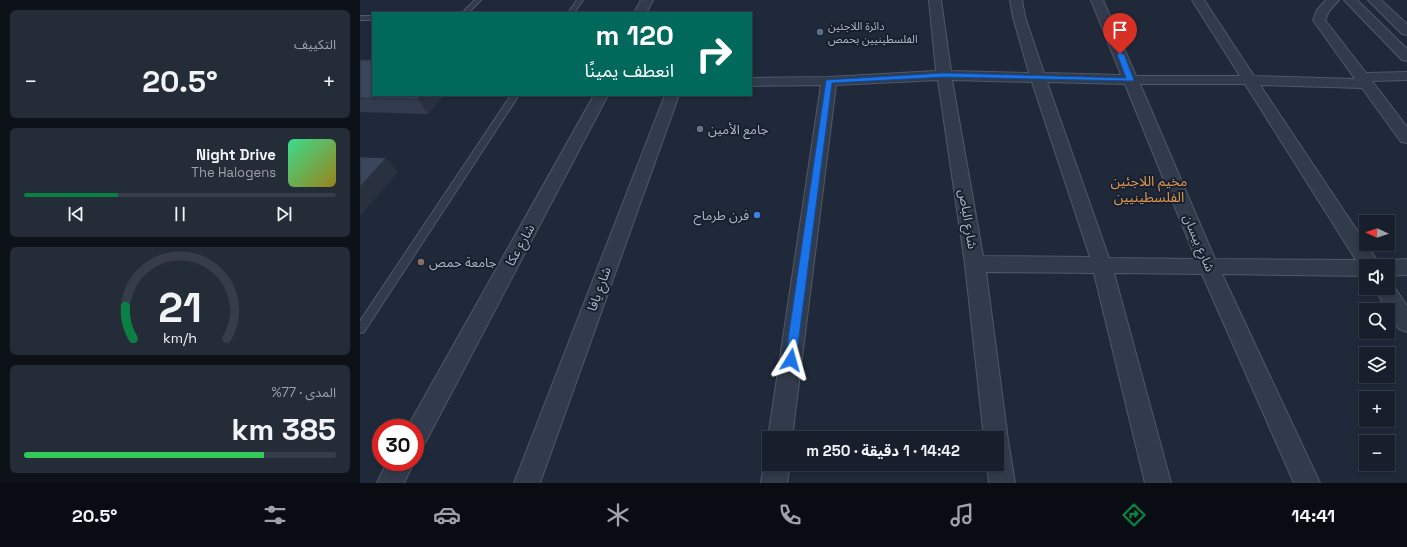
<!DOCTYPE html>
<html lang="ar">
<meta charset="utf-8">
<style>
body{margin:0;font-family:"Space Grotesk","Noto Sans Arabic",sans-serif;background:#242c38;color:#f1f3f6;direction:rtl;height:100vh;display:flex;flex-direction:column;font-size:15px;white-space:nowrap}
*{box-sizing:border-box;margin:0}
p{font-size:13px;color:#9ea2a9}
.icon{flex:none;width:22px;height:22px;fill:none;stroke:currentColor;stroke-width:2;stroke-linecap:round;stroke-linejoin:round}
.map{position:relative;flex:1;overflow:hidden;direction:ltr}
.drawer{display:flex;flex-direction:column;gap:10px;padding:10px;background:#0d1118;width:360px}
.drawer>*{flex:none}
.guide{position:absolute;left:12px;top:12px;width:380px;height:84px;border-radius:0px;box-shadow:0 2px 6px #0003,0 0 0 1px #363d48;direction:rtl;background:#00695c;color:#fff;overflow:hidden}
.needle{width:26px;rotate:273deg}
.buttons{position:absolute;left:999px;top:215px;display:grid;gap:8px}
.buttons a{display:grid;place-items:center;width:36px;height:36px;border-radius:0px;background:#171f2c;box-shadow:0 2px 6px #0003,0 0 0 1px #363d48;font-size:20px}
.speed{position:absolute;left:12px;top:419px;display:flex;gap:8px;font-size:20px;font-weight:700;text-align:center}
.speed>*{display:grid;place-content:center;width:52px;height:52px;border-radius:50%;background:#171f2c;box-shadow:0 2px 6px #0003,0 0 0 1px #363d48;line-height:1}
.speed .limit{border:6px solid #d22;background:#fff;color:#111}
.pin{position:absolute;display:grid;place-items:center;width:34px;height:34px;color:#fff;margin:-41px -17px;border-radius:50% 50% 50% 0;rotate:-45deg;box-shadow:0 0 4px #0007}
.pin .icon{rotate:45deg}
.me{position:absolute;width:44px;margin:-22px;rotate:8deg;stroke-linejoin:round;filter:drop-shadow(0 0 3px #0008)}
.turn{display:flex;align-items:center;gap:14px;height:84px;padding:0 12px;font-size:18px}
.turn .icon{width:52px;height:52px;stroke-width:2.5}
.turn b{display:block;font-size:28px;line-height:34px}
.big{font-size:30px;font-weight:700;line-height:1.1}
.drawer .card{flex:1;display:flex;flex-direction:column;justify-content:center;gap:6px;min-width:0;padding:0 14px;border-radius:6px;background:#242c38}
.drawer .dial{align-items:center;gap:0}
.dial svg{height:104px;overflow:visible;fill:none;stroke:#363d48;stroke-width:7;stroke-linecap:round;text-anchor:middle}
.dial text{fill:#f1f3f6;stroke:none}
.song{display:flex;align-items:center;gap:12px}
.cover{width:48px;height:48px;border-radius:6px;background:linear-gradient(135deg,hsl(150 70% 55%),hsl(50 70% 35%))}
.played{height:4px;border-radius:2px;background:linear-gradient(90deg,#0b8043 30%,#363d48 30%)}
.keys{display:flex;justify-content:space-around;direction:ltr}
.heat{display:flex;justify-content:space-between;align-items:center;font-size:22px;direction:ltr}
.charge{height:6px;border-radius:3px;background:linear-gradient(90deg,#34c759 77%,#363d48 0)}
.trip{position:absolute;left:402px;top:431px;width:242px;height:40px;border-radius:0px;background:#171f2c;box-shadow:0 2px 6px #0003,0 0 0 1px #363d48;font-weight:700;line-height:40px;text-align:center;direction:rtl}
.dock{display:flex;height:64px;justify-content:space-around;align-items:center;background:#090c12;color:#9ea2a9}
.dock .icon{width:28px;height:28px}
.dock .current{color:#0b8043}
.dock b{font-size:18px;color:#f1f3f6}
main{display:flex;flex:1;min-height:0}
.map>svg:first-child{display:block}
</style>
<main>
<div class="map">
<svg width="1047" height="483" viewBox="0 0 1047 483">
<rect width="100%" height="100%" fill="#1f293a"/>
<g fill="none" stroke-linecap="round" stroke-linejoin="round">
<g stroke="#505868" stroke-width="2">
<g id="service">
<polygon points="115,0 121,0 108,13 102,13"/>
<polygon points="217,0 223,0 214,13 208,13"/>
<rect x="0" y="16" width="13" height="4"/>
<polygon points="151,95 159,95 4,332 0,333 0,321"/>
</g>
</g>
<g stroke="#505868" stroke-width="2">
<g id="minor">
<polygon points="281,0 293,0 286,13 274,13"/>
<path d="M569,0H581L591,71L669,73L653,17L650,0H662L665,17L684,73L761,75L731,0H743L776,76H880L832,0H844L894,76L995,79L953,20L957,10L966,0H979L969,11L965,20L1006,73L1047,72V80L1012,81L1047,127V143L1041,142L1002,88L900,85L1020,265L1021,263L1028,260L1047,259V275L1028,276V266H1006V276L862,274L960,483H934L842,274L754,273L811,483H785L734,273L626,272L648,440L655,483H629L627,464H637V438H624L605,264L578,80L476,85L432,438H409V441L408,438L461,85L391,86V78L469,77L576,71ZM592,80L672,82L730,257L623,256ZM687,82L765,84L836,259L749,258ZM780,84H885L996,260L855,259Z"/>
<polygon points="984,0 997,0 1047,49 1047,61 1042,60"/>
<polygon points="1008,0 1021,0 1047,24 1047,35 1042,34"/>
<polygon points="234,95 248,95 64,445 55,449 55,428 47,428"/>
<polygon points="305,95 319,95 180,483 154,483"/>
<polygon points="1028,281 1031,282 1047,306 1047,332 1039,329 1014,288 1028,288"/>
<polygon points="408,455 409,464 430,464 427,483 401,483 404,464"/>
<polygon points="27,462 54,462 44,483 17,483"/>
</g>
</g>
<use href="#service" fill="#323b4b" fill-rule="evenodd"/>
<use href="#minor" fill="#323b4b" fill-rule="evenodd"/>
</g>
<polygon fill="#323c4e" points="0,60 84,95 68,114 0,112"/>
<g fill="#293140">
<polygon points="62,95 84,95 68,114 58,99"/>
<polygon points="26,158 38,172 0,216 0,187"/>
</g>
<g fill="#3a465b" stroke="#293140">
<polygon points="0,60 13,60 13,95 62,95 58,99 0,98"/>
<polygon points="0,157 26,158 0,187"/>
</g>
<polygon fill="#1a73e8" stroke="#114b97" points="758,53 764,54 774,80 773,81 584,77 472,83 436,360 434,364 431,365 427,364 425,360 466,80 584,73 766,78 757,54"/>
<circle fill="#5c6f8a" stroke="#18202f" stroke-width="1.5" cx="460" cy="32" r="4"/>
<circle fill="#6b7280" stroke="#18202f" stroke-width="1.5" cx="340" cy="129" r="4"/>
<circle fill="#3f7fe0" stroke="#18202f" stroke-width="1.5" cx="397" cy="215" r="4"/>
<circle fill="#8d6e63" stroke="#18202f" stroke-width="1.5" cx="61" cy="262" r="4"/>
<g text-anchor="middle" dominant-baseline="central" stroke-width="4" stroke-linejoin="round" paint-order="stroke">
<g font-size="11" fill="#adb5c7" stroke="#18202f" text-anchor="start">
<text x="468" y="26">دائرة اللاجئين<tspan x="468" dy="13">الفلسطينيين بحمص</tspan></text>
</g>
<g font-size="13" fill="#adb5c7" stroke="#18202f" text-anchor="start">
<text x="348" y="129">جامع الأمين</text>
<text x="389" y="215" text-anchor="end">فرن طرماح</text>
<text x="69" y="262">جامعة حمص</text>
</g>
<g font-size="13" fill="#adb5c7" stroke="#18202f">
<text transform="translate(608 219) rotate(81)">شارع الباص</text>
<text transform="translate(839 243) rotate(67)">شارع بيسان</text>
<text transform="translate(160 245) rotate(-61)">شارع عكا</text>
<text transform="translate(239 289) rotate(-70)">شارع يافا</text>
</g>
<g font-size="14" fill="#de9751" stroke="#18202f">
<text x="789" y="181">مخيم اللاجئين<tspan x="789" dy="16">الفلسطينيين</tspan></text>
</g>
</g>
</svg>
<div class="buttons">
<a><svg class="needle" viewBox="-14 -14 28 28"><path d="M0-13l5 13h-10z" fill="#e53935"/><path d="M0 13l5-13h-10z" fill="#9ea2a9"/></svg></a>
<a><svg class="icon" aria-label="sound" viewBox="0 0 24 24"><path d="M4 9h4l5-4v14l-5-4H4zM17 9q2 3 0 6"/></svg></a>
<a><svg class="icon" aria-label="search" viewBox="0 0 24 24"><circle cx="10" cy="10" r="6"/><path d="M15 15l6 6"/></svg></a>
<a><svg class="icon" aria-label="layers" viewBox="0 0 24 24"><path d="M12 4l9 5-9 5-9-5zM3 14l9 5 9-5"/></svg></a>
<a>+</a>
<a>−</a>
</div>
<div class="speed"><div class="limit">30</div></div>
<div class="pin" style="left:760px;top:54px;background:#d93025"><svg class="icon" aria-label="arrive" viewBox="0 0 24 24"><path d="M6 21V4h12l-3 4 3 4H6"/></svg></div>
<svg class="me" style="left:431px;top:360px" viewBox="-20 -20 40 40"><path d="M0-17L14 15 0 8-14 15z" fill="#1a73e8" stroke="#fff" stroke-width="4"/></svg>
<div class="trip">14:42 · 1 دقيقة · 250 m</div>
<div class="guide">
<div class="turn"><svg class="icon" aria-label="right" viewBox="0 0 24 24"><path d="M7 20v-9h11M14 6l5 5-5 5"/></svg><div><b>120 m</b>انعطف يمينًا</div></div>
</div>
</div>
<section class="drawer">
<div class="card"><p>التكييف</p>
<div class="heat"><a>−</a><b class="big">20.5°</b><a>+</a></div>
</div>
<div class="card">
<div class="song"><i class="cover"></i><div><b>Night Drive</b><p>The Halogens</p></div></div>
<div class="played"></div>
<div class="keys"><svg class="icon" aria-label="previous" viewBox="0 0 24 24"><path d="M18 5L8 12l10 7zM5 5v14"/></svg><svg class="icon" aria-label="pause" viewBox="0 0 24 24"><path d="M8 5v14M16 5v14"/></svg><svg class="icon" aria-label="next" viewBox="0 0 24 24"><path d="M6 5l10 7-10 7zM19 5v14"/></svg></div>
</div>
<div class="card dial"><svg viewBox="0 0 100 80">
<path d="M14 69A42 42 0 1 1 86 69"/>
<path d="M14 69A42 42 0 0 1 8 44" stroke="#0b8043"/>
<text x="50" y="56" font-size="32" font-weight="700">21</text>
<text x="50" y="72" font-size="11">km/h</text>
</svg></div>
<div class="card"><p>المدى · 77%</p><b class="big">385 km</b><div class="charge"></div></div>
</section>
</main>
<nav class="dock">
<b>14:41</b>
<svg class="icon current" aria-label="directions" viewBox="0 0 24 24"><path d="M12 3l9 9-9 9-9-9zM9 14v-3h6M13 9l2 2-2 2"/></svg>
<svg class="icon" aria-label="music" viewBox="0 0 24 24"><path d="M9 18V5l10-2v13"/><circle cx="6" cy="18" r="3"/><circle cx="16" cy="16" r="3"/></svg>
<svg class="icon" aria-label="phone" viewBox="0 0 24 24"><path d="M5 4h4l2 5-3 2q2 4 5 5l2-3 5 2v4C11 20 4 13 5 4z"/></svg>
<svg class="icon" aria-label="climate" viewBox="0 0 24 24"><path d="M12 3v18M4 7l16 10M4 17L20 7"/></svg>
<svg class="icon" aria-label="car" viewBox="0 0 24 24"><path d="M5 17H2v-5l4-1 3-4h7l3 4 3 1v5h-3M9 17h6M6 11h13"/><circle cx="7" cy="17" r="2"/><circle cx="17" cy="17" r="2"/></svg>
<svg class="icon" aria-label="filters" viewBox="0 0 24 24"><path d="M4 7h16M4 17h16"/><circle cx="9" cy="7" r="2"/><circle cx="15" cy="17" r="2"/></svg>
<b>20.5°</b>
</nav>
